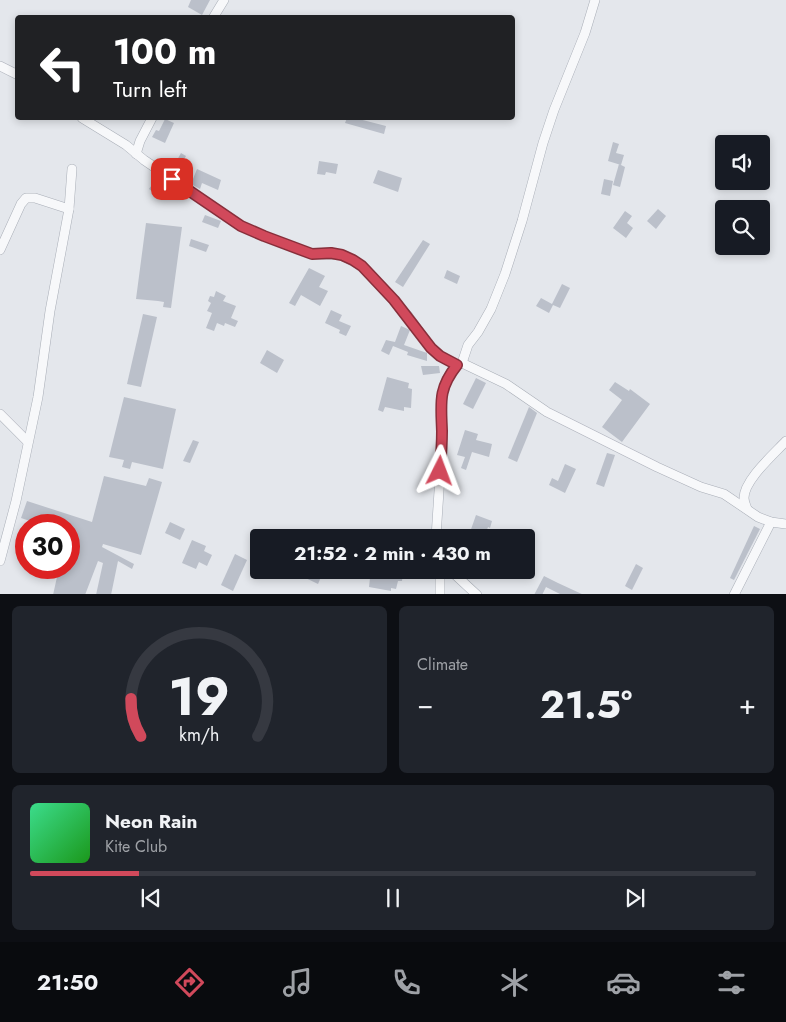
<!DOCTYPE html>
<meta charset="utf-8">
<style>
body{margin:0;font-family:Jost,sans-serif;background:#20242c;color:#f1f3f6;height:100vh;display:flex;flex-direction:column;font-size:19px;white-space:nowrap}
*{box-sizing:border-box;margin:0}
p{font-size:16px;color:#9ea1a6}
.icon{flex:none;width:28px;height:28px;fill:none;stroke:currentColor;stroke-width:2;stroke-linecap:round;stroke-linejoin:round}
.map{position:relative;height:594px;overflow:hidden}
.details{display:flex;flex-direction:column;gap:12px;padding:12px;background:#0d0f14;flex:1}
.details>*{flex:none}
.banner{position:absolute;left:15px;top:15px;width:500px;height:105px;border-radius:5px;box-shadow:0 2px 8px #0003;background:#202124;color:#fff;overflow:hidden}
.controls{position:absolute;left:715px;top:135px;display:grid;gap:10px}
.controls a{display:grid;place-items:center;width:55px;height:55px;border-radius:5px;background:#171b24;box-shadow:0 2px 8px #0003;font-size:25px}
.speed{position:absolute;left:15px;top:514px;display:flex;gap:10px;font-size:25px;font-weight:700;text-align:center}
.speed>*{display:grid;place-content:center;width:65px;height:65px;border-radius:50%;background:#171b24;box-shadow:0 2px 8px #0003;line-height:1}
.speed .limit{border:8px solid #d22;background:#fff;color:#111}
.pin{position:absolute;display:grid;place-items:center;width:42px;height:42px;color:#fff;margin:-21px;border-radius:10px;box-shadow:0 2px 8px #0006}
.me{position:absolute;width:55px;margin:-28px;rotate:3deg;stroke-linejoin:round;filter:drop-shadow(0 0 4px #0008)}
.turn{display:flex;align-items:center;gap:18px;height:105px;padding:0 15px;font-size:22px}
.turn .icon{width:65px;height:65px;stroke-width:2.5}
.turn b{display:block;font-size:35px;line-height:42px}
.big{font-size:38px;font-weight:700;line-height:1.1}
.details .widget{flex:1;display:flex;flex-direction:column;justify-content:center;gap:8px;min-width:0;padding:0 18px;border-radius:8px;background:#20242c}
.details .dial{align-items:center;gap:0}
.dial svg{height:130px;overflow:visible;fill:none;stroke:#363941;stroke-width:7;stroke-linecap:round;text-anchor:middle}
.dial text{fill:#f1f3f6;stroke:none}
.song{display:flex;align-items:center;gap:15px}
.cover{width:60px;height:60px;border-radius:8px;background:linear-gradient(135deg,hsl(150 70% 55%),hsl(120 70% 35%))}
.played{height:5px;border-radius:2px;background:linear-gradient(90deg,#d1495b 15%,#363941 15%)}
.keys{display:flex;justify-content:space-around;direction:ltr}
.heat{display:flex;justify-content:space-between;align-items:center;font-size:28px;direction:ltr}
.details .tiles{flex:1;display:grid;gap:12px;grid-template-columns:1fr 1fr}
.widget:last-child{grid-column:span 2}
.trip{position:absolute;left:250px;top:529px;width:285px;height:50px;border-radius:5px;background:#171b24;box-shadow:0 2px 8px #0003;font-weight:700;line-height:50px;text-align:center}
.tab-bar{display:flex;height:80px;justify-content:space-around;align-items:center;background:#090b0e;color:#9ea1a6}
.tab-bar .icon{width:35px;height:35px}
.tab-bar .active{color:#d1495b}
.tab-bar b{font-size:22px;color:#f1f3f6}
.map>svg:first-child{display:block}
</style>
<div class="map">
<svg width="786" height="595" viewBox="0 0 786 595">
<rect width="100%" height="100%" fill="#e4e7ec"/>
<g fill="#bbc0ca">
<polygon points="191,0 210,0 202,15 188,7"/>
<polygon points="347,118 355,118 386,126 384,134 345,123"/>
<polygon points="165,119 174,123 165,143 152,137 156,130 159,131"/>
<polygon points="613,142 619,144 616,153 624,155 621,165 608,161"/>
<polygon points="181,153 186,156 176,174 171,171"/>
<polygon points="319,161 338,164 336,174 326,172 325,175 317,174"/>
<polygon points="619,164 625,167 620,187 613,185"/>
<polygon points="197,169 221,180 218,190 202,183 200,189 191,184"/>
<polygon points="378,170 402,178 398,192 373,183"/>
<polygon points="604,179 613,181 610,196 601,194"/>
<polygon points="154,182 167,191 162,198 149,189"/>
<polygon points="658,209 666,216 656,229 647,221"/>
<polygon points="625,211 632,216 627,223 633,228 626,238 613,228"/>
<polygon points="205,215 221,221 218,228 202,222"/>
<polygon points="146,223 182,227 171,308 163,307 164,302 158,301 136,299"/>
<polygon points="191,239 209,245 206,252 189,246"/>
<polygon points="423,240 430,244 403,287 395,282"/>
<polygon points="309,268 325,276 319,287 328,291 320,306 301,295 295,306 289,303"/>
<polygon points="447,270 460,276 457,284 444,278"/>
<polygon points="562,284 570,288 560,308 553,305 549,313 536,306 541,298 552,304"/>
<polygon points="216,291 226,296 223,301 236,306 231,318 238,321 235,327 225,323 224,326 217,323 214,331 206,328 212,313 207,311 211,303 208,301 210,296 214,297"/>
<polygon points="331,310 342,315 339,321 351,326 346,336 339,333 340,330 325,323"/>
<polygon points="143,314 157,317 141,387 127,384"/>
<polygon points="401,326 410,330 404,345 427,353 427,361 407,355 408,352 393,346 389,355 381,351 386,340 395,342"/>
<polygon points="267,350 284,360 277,373 260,363"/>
<polygon points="421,366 439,366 440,373 423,375"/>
<polygon points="387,377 409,383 408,388 412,389 411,408 404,407 404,411 385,407 383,412 378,410"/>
<polygon points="476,378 486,383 473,409 463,404"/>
<polygon points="615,382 629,391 630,389 650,404 622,442 602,427 622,400 609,390"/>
<polygon points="124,397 176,409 163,469 132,462 130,469 122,467 124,460 109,457"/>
<polygon points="529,407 537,413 517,462 508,458"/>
<polygon points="465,430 478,434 476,440 492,444 489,457 472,452 466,470 461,468 465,457 457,455"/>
<polygon points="193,440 199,442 190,463 183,461"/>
<polygon points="607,453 615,455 604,487 596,484"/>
<polygon points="565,464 576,469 565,493 549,485 552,478 558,481"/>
<polygon points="104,476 146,486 149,478 162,482 141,555 103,544 102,547 134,564 132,569 118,561 111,595 96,595 103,563 98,561 85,595 53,595 59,568 69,568 69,525 42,525 21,518 27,501 92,522"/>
<polygon points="476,515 492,521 490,528 488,527 484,538 468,538"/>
<polygon points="170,522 185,529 180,540 165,533"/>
<polygon points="754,526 760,529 734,580 730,578"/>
<polygon points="192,540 206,546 204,551 212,555 207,566 199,562 196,569 182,563"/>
<polygon points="235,554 247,560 233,591 221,585"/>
<polygon points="636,564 643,568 632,590 625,586"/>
<polygon points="289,570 308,570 321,577 318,584"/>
<polygon points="384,570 399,570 398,572 403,572 402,581 398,581 396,589 391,588 391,591 369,587 370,578 383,579"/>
<polygon points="544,576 558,583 584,595 562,595 546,587 542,595 534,595"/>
</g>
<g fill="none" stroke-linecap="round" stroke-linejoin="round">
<g stroke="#a9aeb7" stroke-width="10">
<g id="minor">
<polyline points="213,18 224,0"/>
<polyline points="0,66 18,75"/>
<polyline points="82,118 126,145 144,160 241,226 264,236 312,254 341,255 362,266 408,316 431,348 440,356 457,365"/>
<polyline points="136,154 140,141 152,118"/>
<polyline points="0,250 21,204 26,198 35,198 69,209"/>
<polyline points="462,363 506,384 547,412 657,467 701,487 724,494 758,517 771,522 786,524"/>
<polyline points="0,414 27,441"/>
<path d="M747,509C746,506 744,502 744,498C744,480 774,454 786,441"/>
<path d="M436,538C438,503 441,468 442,433C442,418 439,404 443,390C446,380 452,366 462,363L468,345L478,332L491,309L505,274L522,221L543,143L554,110L585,33L595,0"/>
<polyline points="0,561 16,501 38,397 50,311 69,209 72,169"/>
<polyline points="440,570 440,595"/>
<polyline points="450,570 477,595"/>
<polyline points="734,595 771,522"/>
</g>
</g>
<use href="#minor" stroke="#f7f8fa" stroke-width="9"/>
</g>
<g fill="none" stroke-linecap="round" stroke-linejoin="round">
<g stroke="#882f3b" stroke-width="12">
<path id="route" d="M172,179L241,226L264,236L312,254L331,253L342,255L353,260L362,266L394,300L431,348L440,356L457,365C438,389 441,402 442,431C442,444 441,458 440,471"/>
</g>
<use href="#route" stroke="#d1495b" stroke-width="9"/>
</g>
</svg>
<div class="controls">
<a><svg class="icon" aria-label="sound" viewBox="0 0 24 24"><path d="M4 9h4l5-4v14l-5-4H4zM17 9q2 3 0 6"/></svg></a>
<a><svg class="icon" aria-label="search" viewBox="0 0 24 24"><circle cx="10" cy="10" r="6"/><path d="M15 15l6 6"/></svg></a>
</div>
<div class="speed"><div class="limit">30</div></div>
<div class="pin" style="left:172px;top:179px;background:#d93025"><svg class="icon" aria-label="arrive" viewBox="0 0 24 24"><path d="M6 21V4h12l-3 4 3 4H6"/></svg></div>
<svg class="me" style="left:440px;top:471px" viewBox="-20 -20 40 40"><path d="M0-17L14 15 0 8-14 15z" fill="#d1495b" stroke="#fff" stroke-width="4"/></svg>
<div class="trip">21:52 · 2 min · 430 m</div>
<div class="banner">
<div class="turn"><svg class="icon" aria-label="left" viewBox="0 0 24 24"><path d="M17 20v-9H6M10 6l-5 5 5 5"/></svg><div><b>100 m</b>Turn left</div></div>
</div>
</div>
<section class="details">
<div class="tiles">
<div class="widget dial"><svg viewBox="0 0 100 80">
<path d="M14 69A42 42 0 1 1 86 69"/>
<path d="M14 69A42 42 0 0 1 8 46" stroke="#d1495b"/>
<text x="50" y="56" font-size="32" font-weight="700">19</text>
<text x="50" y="72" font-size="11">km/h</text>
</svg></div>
<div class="widget"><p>Climate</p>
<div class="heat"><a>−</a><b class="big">21.5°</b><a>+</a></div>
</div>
<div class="widget">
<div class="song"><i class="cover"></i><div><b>Neon Rain</b><p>Kite Club</p></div></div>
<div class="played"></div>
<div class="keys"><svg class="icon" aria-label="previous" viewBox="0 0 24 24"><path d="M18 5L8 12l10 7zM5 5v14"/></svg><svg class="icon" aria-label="pause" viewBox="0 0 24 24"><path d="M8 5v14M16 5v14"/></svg><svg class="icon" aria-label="next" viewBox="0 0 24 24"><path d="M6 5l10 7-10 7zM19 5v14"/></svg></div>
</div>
</div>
</section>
<nav class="tab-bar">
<b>21:50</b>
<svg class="icon active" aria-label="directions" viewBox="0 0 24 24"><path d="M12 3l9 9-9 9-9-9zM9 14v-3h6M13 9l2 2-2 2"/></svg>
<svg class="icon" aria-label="music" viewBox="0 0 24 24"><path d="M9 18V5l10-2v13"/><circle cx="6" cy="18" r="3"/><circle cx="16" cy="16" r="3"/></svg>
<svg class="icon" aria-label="phone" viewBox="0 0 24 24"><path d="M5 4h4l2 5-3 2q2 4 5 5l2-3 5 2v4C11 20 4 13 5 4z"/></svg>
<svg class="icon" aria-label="climate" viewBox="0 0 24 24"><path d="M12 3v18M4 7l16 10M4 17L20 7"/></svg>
<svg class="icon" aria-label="car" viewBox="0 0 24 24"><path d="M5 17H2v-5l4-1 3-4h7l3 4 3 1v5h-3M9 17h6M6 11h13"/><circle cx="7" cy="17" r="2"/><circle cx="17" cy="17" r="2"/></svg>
<svg class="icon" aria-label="filters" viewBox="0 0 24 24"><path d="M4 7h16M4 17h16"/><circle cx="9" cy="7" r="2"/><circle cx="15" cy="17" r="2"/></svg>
</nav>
